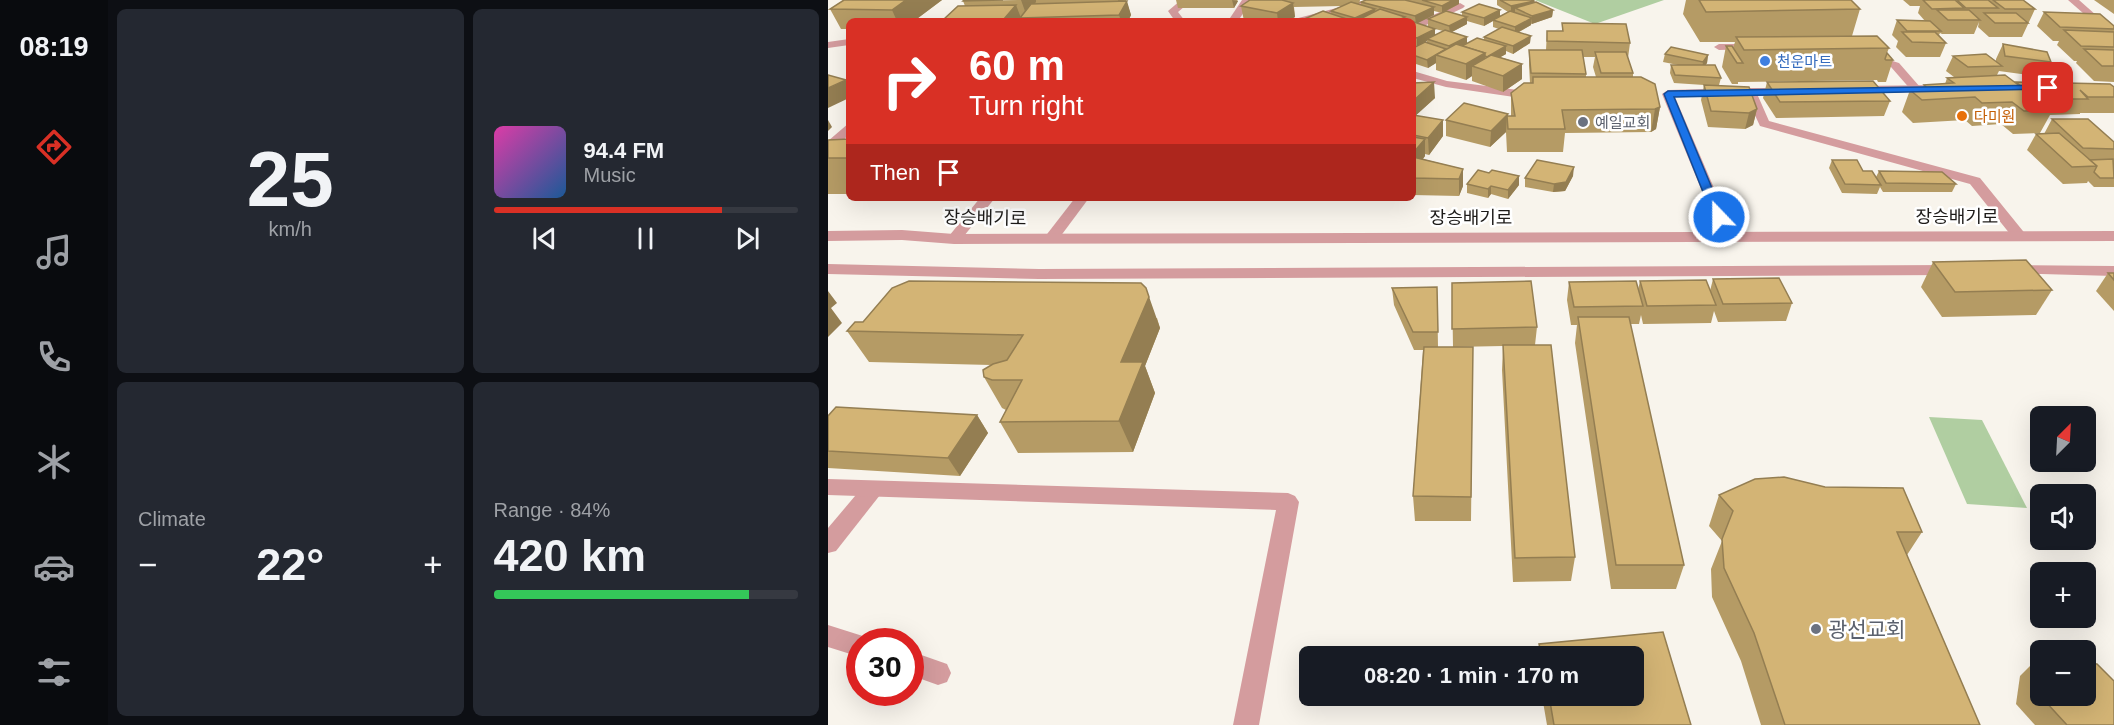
<!DOCTYPE html>
<meta charset="utf-8">
<style>
body{margin:0;font-family:Arial,"Noto Sans KR",sans-serif;background:#242831;color:#f1f3f6;height:100vh;display:flex;flex-direction:column;font-size:22px;white-space:nowrap}
*{box-sizing:border-box;margin:0}
p{font-size:20px;color:#9ea1a6}
.icon{flex:none;width:33px;height:33px;fill:none;stroke:currentColor;stroke-width:2;stroke-linecap:round;stroke-linejoin:round}
.map{position:relative;flex:1;overflow:hidden}
.drawer{display:flex;flex-direction:column;gap:9px;padding:9px;background:#0d0f14;width:720px}
.drawer>*{flex:none}
.hud{position:absolute;left:18px;top:18px;width:570px;height:183px;border-radius:9px;box-shadow:0 6px 24px #0002;background:#d93025;color:#fff;overflow:hidden}
.needle{width:39px;rotate:24deg}
.tools{position:absolute;left:1202px;top:406px;display:grid;gap:12px}
.tools a{display:grid;place-items:center;width:66px;height:66px;border-radius:9px;background:#171b24;box-shadow:0 6px 24px #0002;font-size:30px}
.speed{position:absolute;left:18px;top:628px;display:flex;gap:12px;font-size:30px;font-weight:700;text-align:center}
.speed>*{display:grid;place-content:center;width:78px;height:78px;border-radius:50%;background:#171b24;box-shadow:0 6px 24px #0002;line-height:1}
.speed .limit{border:9px solid #d22;background:#fff;color:#111}
.pin{position:absolute;display:grid;place-items:center;width:51px;height:51px;color:#fff;margin:-26px;border-radius:12px;box-shadow:0 3px 9px #0006}
.me{position:absolute;width:66px;margin:-33px;rotate:338deg;stroke-linejoin:round;filter:drop-shadow(0 0 4px #0008)}
.turn{display:flex;align-items:center;gap:21px;height:126px;padding:0 24px;font-size:27px}
.turn .icon{width:78px;height:78px;stroke-width:2.5}
.turn b{display:block;font-size:42px;line-height:51px}
.then{display:flex;align-items:center;height:57px;padding:0 24px;background:#0003;gap:12px;font-size:22px}
.big{font-size:45px;font-weight:700;line-height:1.1}
.drawer .tile{flex:1;display:flex;flex-direction:column;justify-content:center;gap:9px;min-width:0;padding:0 21px;border-radius:9px;background:#242831}
.drawer .dial{align-items:center;gap:0}
.dial b{font-size:78px;line-height:1}
.song{display:flex;align-items:center;gap:18px}
.cover{width:72px;height:72px;border-radius:9px;background:linear-gradient(135deg,hsl(320 70% 55%),hsl(210 70% 35%))}
.played{height:6px;border-radius:3px;background:linear-gradient(90deg,#d93025 75%,#363941 75%)}
.keys{display:flex;justify-content:space-around;direction:ltr}
.heat{display:flex;justify-content:space-between;align-items:center;font-size:33px;direction:ltr}
.charge{height:9px;border-radius:4px;background:linear-gradient(90deg,#34c759 84%,#363941 0)}
.drawer .tiles{flex:1;display:grid;gap:9px;grid-template-columns:repeat(2,1fr)}
.trip{position:absolute;left:471px;top:646px;width:345px;height:60px;border-radius:9px;background:#171b24;box-shadow:0 6px 24px #0002;font-weight:700;line-height:60px;text-align:center}
main{display:flex;flex:1;min-height:0}
.menu{display:flex;flex-direction:column;width:108px;justify-content:space-around;align-items:center;background:#090b0e;color:#9ea1a6}
.menu .icon{width:42px;height:42px}
.menu .current{color:#d93025}
.menu b{font-size:27px;color:#f1f3f6}
.map>svg:first-child{display:block}
</style>
<main>
<nav class="menu">
<b>08:19</b>
<svg class="icon current" aria-label="directions" viewBox="0 0 24 24"><path d="M12 3l9 9-9 9-9-9zM9 14v-3h6M13 9l2 2-2 2"/></svg>
<svg class="icon" aria-label="music" viewBox="0 0 24 24"><path d="M9 18V5l10-2v13"/><circle cx="6" cy="18" r="3"/><circle cx="16" cy="16" r="3"/></svg>
<svg class="icon" aria-label="phone" viewBox="0 0 24 24"><path d="M5 4h4l2 5-3 2q2 4 5 5l2-3 5 2v4C11 20 4 13 5 4z"/></svg>
<svg class="icon" aria-label="climate" viewBox="0 0 24 24"><path d="M12 3v18M4 7l16 10M4 17L20 7"/></svg>
<svg class="icon" aria-label="car" viewBox="0 0 24 24"><path d="M5 17H2v-5l4-1 3-4h7l3 4 3 1v5h-3M9 17h6M6 11h13"/><circle cx="7" cy="17" r="2"/><circle cx="17" cy="17" r="2"/></svg>
<svg class="icon" aria-label="filters" viewBox="0 0 24 24"><path d="M4 7h16M4 17h16"/><circle cx="9" cy="7" r="2"/><circle cx="15" cy="17" r="2"/></svg>
</nav>
<section class="drawer">
<div class="tiles">
<div class="tile dial"><b>25</b><p>km/h</p></div>
<div class="tile">
<div class="song"><i class="cover"></i><div><b>94.4 FM</b><p>Music</p></div></div>
<div class="played"></div>
<div class="keys"><svg class="icon" aria-label="previous" viewBox="0 0 24 24"><path d="M18 5L8 12l10 7zM5 5v14"/></svg><svg class="icon" aria-label="pause" viewBox="0 0 24 24"><path d="M8 5v14M16 5v14"/></svg><svg class="icon" aria-label="next" viewBox="0 0 24 24"><path d="M6 5l10 7-10 7zM19 5v14"/></svg></div>
</div>
<div class="tile"><p>Climate</p>
<div class="heat"><a>−</a><b class="big">22°</b><a>+</a></div>
</div>
<div class="tile"><p>Range · 84%</p><b class="big">420 km</b><div class="charge"></div></div>
</div>
</section>
<div class="map">
<svg width="1286" height="725" viewBox="0 0 1286 725">
<rect width="100%" height="100%" fill="#f8f4ec"/>
<g fill="#b0cea1">
<polygon points="707,0 836,0 767,24"/>
<polygon points="1101,417 1154,420 1199,508 1139,504"/>
</g>
<g fill="none" stroke-linecap="round" stroke-linejoin="round">
<g fill="#d49c9e" fill-rule="evenodd">
<polygon points="21,39 21,45 0,48 0,42"/>
<polygon points="923,44 928,47 927,49 891,50 886,47 891,44"/>
<polygon points="1042,54 1071,63 1092,87 1092,91 1084,91 1063,67 1038,59 1036,57"/>
<polygon points="45,481 52,483 55,489 52,495 8,551 0,553 0,528 38,483"/>
<polygon points="0,625 41,638 42,642 32,642 32,657 0,647"/>
<polygon points="82,651 119,664 123,673 119,682 110,685 82,675"/>
</g>
<g fill="#d49c9e" fill-rule="evenodd">
<polygon points="353,0 364,0 350,12 357,21 347,21 340,11"/>
<polygon points="414,0 424,0 410,21 400,21"/>
<polygon points="539,0 556,0 477,21 459,21"/>
<polygon points="1240,0 1251,0 1286,31 1286,40"/>
<polygon points="632,3 637,6 635,8 585,31 585,24"/>
<polygon points="585,71 619,81 707,92 713,96 707,100 618,87 585,78"/>
<polygon points="1109,85 1115,89 1113,91 1029,94 1023,90 1029,86"/>
<polygon points="922,88 959,88 965,92 959,96 930,96 941,121 1152,178 1199,236 1191,241 1186,239 1142,184 932,126 918,96 847,97 907,237 899,242 894,240 834,94 840,90"/>
<polygon points="21,123 21,134 5,152 0,153 0,141"/>
<polygon points="152,198 167,198 131,242 121,242 118,239 121,236"/>
<polygon points="247,198 261,198 229,241 219,241 216,238"/>
<polygon points="0,479 460,493 467,496 471,502 431,725 405,725 448,510 0,495"/>
</g>
<g fill="#d49c9e" fill-rule="evenodd">
<polygon points="74,230 126,234 1286,231 1286,241 126,244 74,240 0,241 0,231"/>
<polygon points="0,264 211,269 1126,265 1134,270 1126,275 211,279 0,274"/>
<polygon points="1184,265 1286,266 1286,276 1178,273 1176,270"/>
</g>
</g>
<g fill="#b59b65" fill-rule="evenodd">
<polygon points="16,0 114,0 86,21 21,21 21,29 13,29 2,9"/>
<polygon points="193,0 298,0 303,15 300,21 115,20 137,6 135,1"/>
<polygon points="348,0 409,0 410,1 406,8 350,8"/>
<path d="M422,0H532L531,5H533V2L538,0H631V4L618,11L634,16V12L672,16L680,12L669,5V0H705L706,1V3L725,10L724,17L703,24V25L691,32L702,43L685,54L678,51V54L672,57L694,64V79L675,92L644,81V76L638,80L608,70V63L600,68L585,63V21H474V20L503,13V11L514,6L466,7L467,17L460,21H416L413,6ZM606,11L614,13L600,19V27L589,23L606,15ZM639,21L656,26L665,21V27L671,29L656,37V40L639,43V37L624,32L639,24ZM607,29L615,31L607,35ZM599,41V43L588,47L587,45L589,46Z"/>
<polygon points="858,0 1023,0 1032,9 1024,36 1061,48 1059,53 1065,60 1058,82 1050,82 1049,80 910,82 910,84 904,84 894,67 898,46 905,48 907,42 872,42 855,14"/>
<polygon points="1075,0 1195,0 1207,9 1194,37 1161,37 1150,27 1151,22 1146,34 1114,34 1112,33 1111,35 1118,43 1112,57 1078,57 1068,47 1070,41 1064,35 1069,20 1097,21 1090,13 1092,6 1082,6"/>
<polygon points="1266,0 1286,0 1286,14"/>
<polygon points="1216,12 1286,26 1286,82 1266,81 1248,63 1249,61 1246,61 1229,45 1231,41 1225,41 1209,26"/>
<path d="M734,23L802,43L800,58L805,73V77L832,107L828,129L823,132L737,133L735,152H679L678,132L662,147L618,136V120L680,114V116H683V93L702,83L701,65V50H718L719,31H734ZM755,57H767L765,67L768,77H758V74Z"/>
<polygon points="1175,44 1223,62 1215,77 1171,71 1169,75 1188,83 1286,87 1286,113 1252,113 1252,114 1222,115 1212,133 1185,134 1173,124 1144,126 1137,120 1085,123 1074,112 1082,90 1094,89 1096,85 1117,84 1119,78 1126,77 1118,71 1125,56 1168,62 1168,59"/>
<polygon points="837,54 880,55 879,63 877,65 893,78 891,85 929,109 925,125 917,129 880,127 873,100 876,85 846,83 842,73 843,65 850,65 835,62"/>
<polygon points="939,82 1062,101 1056,116 948,118 935,98"/>
<polygon points="585,83 607,98 588,115 615,136 601,155 597,154 597,156 595,159 635,169 635,186 631,196 585,195"/>
<polygon points="1224,119 1286,142 1286,187 1266,187 1260,181 1259,183 1235,184 1199,150 1208,134 1216,134"/>
<polygon points="21,134 21,194 0,194 0,140 21,139 19,136"/>
<polygon points="1004,160 1035,171 1048,177 1051,171 1128,184 1124,192 1055,192 1052,187 1049,194 1014,193 1001,168"/>
<polygon points="661,173 691,176 691,185 680,199 663,194 660,198 639,193 639,184"/>
<polygon points="745,176 737,191 725,192 697,187 697,178"/>
<polygon points="1105,262 1224,290 1208,315 1114,317 1093,287"/>
<polygon points="1280,273 1286,273 1286,311 1268,291"/>
<polygon points="885,279 964,303 958,321 890,322 886,311 883,323 815,324 813,315 811,324 802,324 856,565 848,589 783,589 747,343 749,325 743,325 739,300 741,282 810,290 812,281 882,291"/>
<polygon points="624,283 709,327 707,345 747,557 743,581 685,582 674,370 675,346 625,347 645,347 643,521 587,521 585,496 595,350 586,350 566,305 564,288 609,287 610,347 625,347"/>
<polygon points="329,318 332,328 317,366 327,393 305,452 190,453 172,422 178,410 174,408 156,377 163,365 41,362 19,331 35,322"/>
<polygon points="149,415 160,433 132,476 0,468 0,416"/>
<polygon points="891,495 1094,532 1079,555 1152,725 933,725 913,661 884,597 883,569 894,541 881,526"/>
<polygon points="835,632 863,725 719,725 714,696 806,696 806,657 710,657 711,644"/>
<polygon points="1208,660 1286,725 1207,725 1188,704 1192,676"/>
</g>
<g fill="#947e52">
<polygon points="78,0 114,0 86,21 69,21 64,10"/>
<polygon points="193,0 210,0 208,0 208,2 198,14"/>
<polygon points="290,0 299,1 303,15 300,21 293,21 291,15 293,11"/>
<polygon points="404,0 410,1 406,8"/>
<polygon points="625,0 631,0 631,4 614,13 614,6"/>
<polygon points="706,1 706,8 687,8 687,13 683,14 683,6"/>
<polygon points="465,3 467,17 460,21 450,21 449,13"/>
<polygon points="188,5 193,18 192,18 193,20 192,21 177,21 176,19"/>
<polygon points="606,7 606,15 588,24 587,16"/>
<polygon points="547,9 547,16 532,19 532,21 527,21 527,18"/>
<polygon points="672,10 672,17 656,26 656,18"/>
<polygon points="725,10 724,17 704,24 704,16"/>
<polygon points="577,17 578,21 569,21"/>
<polygon points="639,17 639,24 622,33 621,26"/>
<polygon points="704,18 703,25 687,34 687,27"/>
<polygon points="607,29 607,36 599,39 599,41 589,46 589,38"/>
<polygon points="703,36 702,43 685,54 685,46"/>
<polygon points="639,37 639,44 621,54 621,46"/>
<polygon points="587,40 588,48 585,49 585,42"/>
<polygon points="678,46 678,54 659,65 659,57"/>
<polygon points="657,53 657,68 644,66 644,76 638,80 638,64"/>
<polygon points="608,55 608,63 600,68 599,60"/>
<polygon points="880,55 879,63 874,70 875,62"/>
<polygon points="694,64 694,79 675,92 675,76"/>
<polygon points="18,80 21,85 21,98 0,108 0,88"/>
<polygon points="606,82 607,98 585,118 585,101"/>
<polygon points="832,107 828,129 823,132 827,109"/>
<polygon points="929,109 925,125 917,129 921,113"/>
<polygon points="680,114 680,124 679,116 678,132 662,147 663,131"/>
<polygon points="0,120 4,127 0,131"/>
<polygon points="615,120 615,136 601,155 600,138"/>
<polygon points="597,139 597,156 585,171 585,153"/>
<polygon points="746,167 745,176 737,191 725,192 726,184"/>
<polygon points="635,169 635,186 631,196 631,179"/>
<polygon points="691,176 691,185 680,199 680,190"/>
<polygon points="663,186 663,194 660,198 660,189"/>
<polygon points="318,288 332,328 317,366 327,393 305,452 291,421 293,362"/>
<polygon points="0,291 9,303 3,308 14,323 0,337"/>
<polygon points="149,415 160,433 132,476 120,458"/>
</g>
<g fill="#d3b475" stroke="#947e52" stroke-width="1.5">
<polygon points="16,0 78,0 64,10 2,9"/>
<polygon points="136,0 175,0 135,1"/>
<polygon points="422,0 454,0 465,3 449,13 413,6"/>
<polygon points="538,0 577,0 606,7 587,16 533,2"/>
<polygon points="594,0 625,0 614,6"/>
<polygon points="672,0 705,0 706,1 683,6"/>
<polygon points="871,0 1023,0 1032,9 878,12"/>
<polygon points="1095,0 1127,0 1136,8 1104,9"/>
<polygon points="1129,0 1160,0 1170,8 1138,8"/>
<polygon points="1165,0 1195,0 1207,9 1177,9"/>
<polygon points="299,1 291,15 192,18 203,4"/>
<polygon points="523,2 547,9 527,18 503,11"/>
<polygon points="708,2 725,10 704,16 687,8"/>
<polygon points="651,4 672,10 656,18 634,12"/>
<polygon points="188,5 176,19 115,20 130,6"/>
<polygon points="552,9 577,17 569,21 540,21 532,19"/>
<polygon points="1109,10 1141,10 1152,20 1120,20"/>
<polygon points="495,11 519,19 514,21 474,20"/>
<polygon points="618,11 639,17 621,26 600,19"/>
<polygon points="682,11 704,18 687,27 665,20"/>
<polygon points="1216,12 1272,14 1286,26 1286,29 1232,27"/>
<polygon points="1156,13 1188,13 1200,23 1167,23"/>
<polygon points="523,19 531,21 518,21"/>
<polygon points="1069,20 1102,21 1113,31 1079,31"/>
<polygon points="586,22 607,29 589,38 585,37 585,23"/>
<polygon points="734,23 798,24 802,43 719,41 719,31 735,31"/>
<polygon points="674,27 703,36 685,46 656,37"/>
<polygon points="617,30 639,37 621,46 599,39"/>
<polygon points="1236,30 1286,32 1286,47 1253,46"/>
<polygon points="1074,32 1107,32 1118,43 1084,42"/>
<polygon points="1049,36 1061,48 916,50 908,37"/>
<polygon points="649,38 678,46 659,57 657,56 657,53 634,46"/>
<polygon points="597,42 618,49 599,60 585,55 585,48"/>
<polygon points="628,44 657,53 638,64 608,55"/>
<polygon points="1175,44 1219,52 1223,62 1177,56"/>
<polygon points="898,46 904,46 915,63 909,63"/>
<polygon points="843,47 880,55 875,62 837,54"/>
<polygon points="1256,49 1286,50 1286,66 1274,66"/>
<polygon points="701,50 754,50 758,74 703,73"/>
<polygon points="767,52 798,52 805,73 773,73"/>
<polygon points="1059,53 1065,60 1058,60 1057,59"/>
<polygon points="1158,54 1174,66 1140,67 1125,56"/>
<polygon points="663,55 694,64 675,76 644,66"/>
<polygon points="843,65 887,65 893,78 847,75"/>
<polygon points="0,75 18,80 0,88"/>
<polygon points="1177,75 1224,110 1196,111 1184,102 1154,103 1147,97 1094,100 1082,90 1100,89 1096,85 1126,83 1119,78"/>
<polygon points="705,77 813,77 827,84 832,107 827,109 734,110 737,129 680,129 679,116 687,116 683,93 696,83 705,83"/>
<polygon points="1045,81 1062,101 952,102 939,82"/>
<polygon points="606,82 585,101 585,83"/>
<polygon points="1188,82 1282,84 1286,87 1286,97 1260,97 1252,90 1260,99 1209,99"/>
<polygon points="876,85 921,87 929,109 921,113 883,111"/>
<polygon points="636,103 680,114 663,131 618,120"/>
<polygon points="585,115 615,120 600,138 585,135"/>
<polygon points="1224,119 1260,119 1286,142 1286,149 1255,148"/>
<polygon points="1231,133 1269,166 1244,167 1208,134"/>
<polygon points="585,137 597,139 585,153"/>
<polygon points="21,139 21,158 0,158 0,140"/>
<polygon points="585,157 635,169 631,179 585,178"/>
<polygon points="1285,159 1286,178 1272,178 1266,172 1269,166 1262,160"/>
<polygon points="709,160 746,167 738,182 726,184 697,178"/>
<polygon points="1004,160 1029,160 1035,171 1044,171 1053,185 1017,184"/>
<polygon points="650,170 661,173 664,170 691,176 680,190 663,186 660,189 639,184"/>
<polygon points="1051,171 1114,172 1128,184 1058,183"/>
<polygon points="1198,260 1224,290 1127,292 1105,262"/>
<polygon points="1280,273 1286,273 1286,280"/>
<polygon points="951,278 964,303 895,304 885,279"/>
<polygon points="878,280 888,305 819,306 812,281"/>
<polygon points="81,281 313,283 318,288 321,297 293,362 315,362 291,421 172,422 194,380 164,380 156,377 155,370 165,364 179,360 195,335 19,331 27,322 35,322 64,288"/>
<polygon points="703,281 709,327 624,329 624,283"/>
<polygon points="808,281 815,306 746,307 741,282"/>
<polygon points="609,287 610,332 585,332 564,288"/>
<polygon points="750,317 801,317 856,565 788,565"/>
<polygon points="675,345 723,345 747,557 687,558"/>
<polygon points="596,347 645,347 643,497 585,496"/>
<polygon points="8,407 149,415 120,458 0,451 0,416"/>
<polygon points="956,477 997,487 1075,488 1094,532 1069,532 1152,725 957,725 926,633 896,568 894,539 905,511 891,495 927,479"/>
<polygon points="835,632 863,725 726,725 721,696 806,696 806,657 714,657 711,644"/>
<polygon points="1208,660 1212,660 1212,696 1257,696 1257,663 1269,664 1286,681 1286,725 1239,725 1205,688"/>
</g>
<polygon fill="#1a73e8" stroke="#114b97" stroke-width="1.5" points="1220,85 1224,88 1223,89 846,97 896,217 891,220 885,217 836,94 840,91"/>
<circle fill="#3f7fe0" stroke="#fff" stroke-width="2" cx="937" cy="61" r="6"/>
<circle fill="#e8710a" stroke="#fff" stroke-width="2" cx="1134" cy="116" r="6"/>
<g fill="#6b7280" stroke="#fff" stroke-width="2">
<circle cx="755" cy="122" r="6"/>
<circle cx="988" cy="629" r="6"/>
</g>
<g text-anchor="middle" dominant-baseline="central" stroke-width="5" stroke-linejoin="round" paint-order="stroke">
<g font-size="15" fill="#366cbe" stroke="#fff" text-anchor="start">
<text x="949" y="61">천운마트</text>
</g>
<g font-size="15" fill="#c56008" stroke="#fff" text-anchor="start">
<text x="1146" y="116">다미원</text>
</g>
<g font-size="15" fill="#5b616d" stroke="#fff" text-anchor="start">
<text x="767" y="122">예일교회</text>
</g>
<g font-size="18" fill="#1d1b19" stroke="#fff">
<text x="1129" y="217">장승배기로</text>
<text transform="translate(157 218) rotate(1)">장승배기로</text>
<text x="643" y="218">장승배기로</text>
</g>
<g font-size="21" fill="#5b616d" stroke="#fff" text-anchor="start">
<text x="1000" y="629">광선교회</text>
</g>
</g>
</svg>
<div class="tools">
<a><svg class="needle" viewBox="-14 -14 28 28"><path d="M0-13l5 13h-10z" fill="#e53935"/><path d="M0 13l5-13h-10z" fill="#9ea1a6"/></svg></a>
<a><svg class="icon" aria-label="sound" viewBox="0 0 24 24"><path d="M4 9h4l5-4v14l-5-4H4zM17 9q2 3 0 6"/></svg></a>
<a>+</a>
<a>−</a>
</div>
<div class="speed"><div class="limit">30</div></div>
<div class="pin" style="left:1220px;top:88px;background:#d93025"><svg class="icon" aria-label="arrive" viewBox="0 0 24 24"><path d="M6 21V4h12l-3 4 3 4H6"/></svg></div>
<svg class="me" style="left:891px;top:217px" viewBox="-20 -20 40 40"><circle r="17" fill="#1a73e8" stroke="#fff" stroke-width="3"/><path d="M0-11L8 9 0 5-8 9z" fill="#fff"/></svg>
<div class="trip">08:20 · 1 min · 170 m</div>
<div class="hud">
<div class="turn"><svg class="icon" aria-label="right" viewBox="0 0 24 24"><path d="M7 20v-9h11M14 6l5 5-5 5"/></svg><div><b>60 m</b>Turn right</div></div>
<div class="then">Then<svg class="icon" aria-label="arrive" viewBox="0 0 24 24"><path d="M6 21V4h12l-3 4 3 4H6"/></svg></div>
</div>
</div>
</main>
